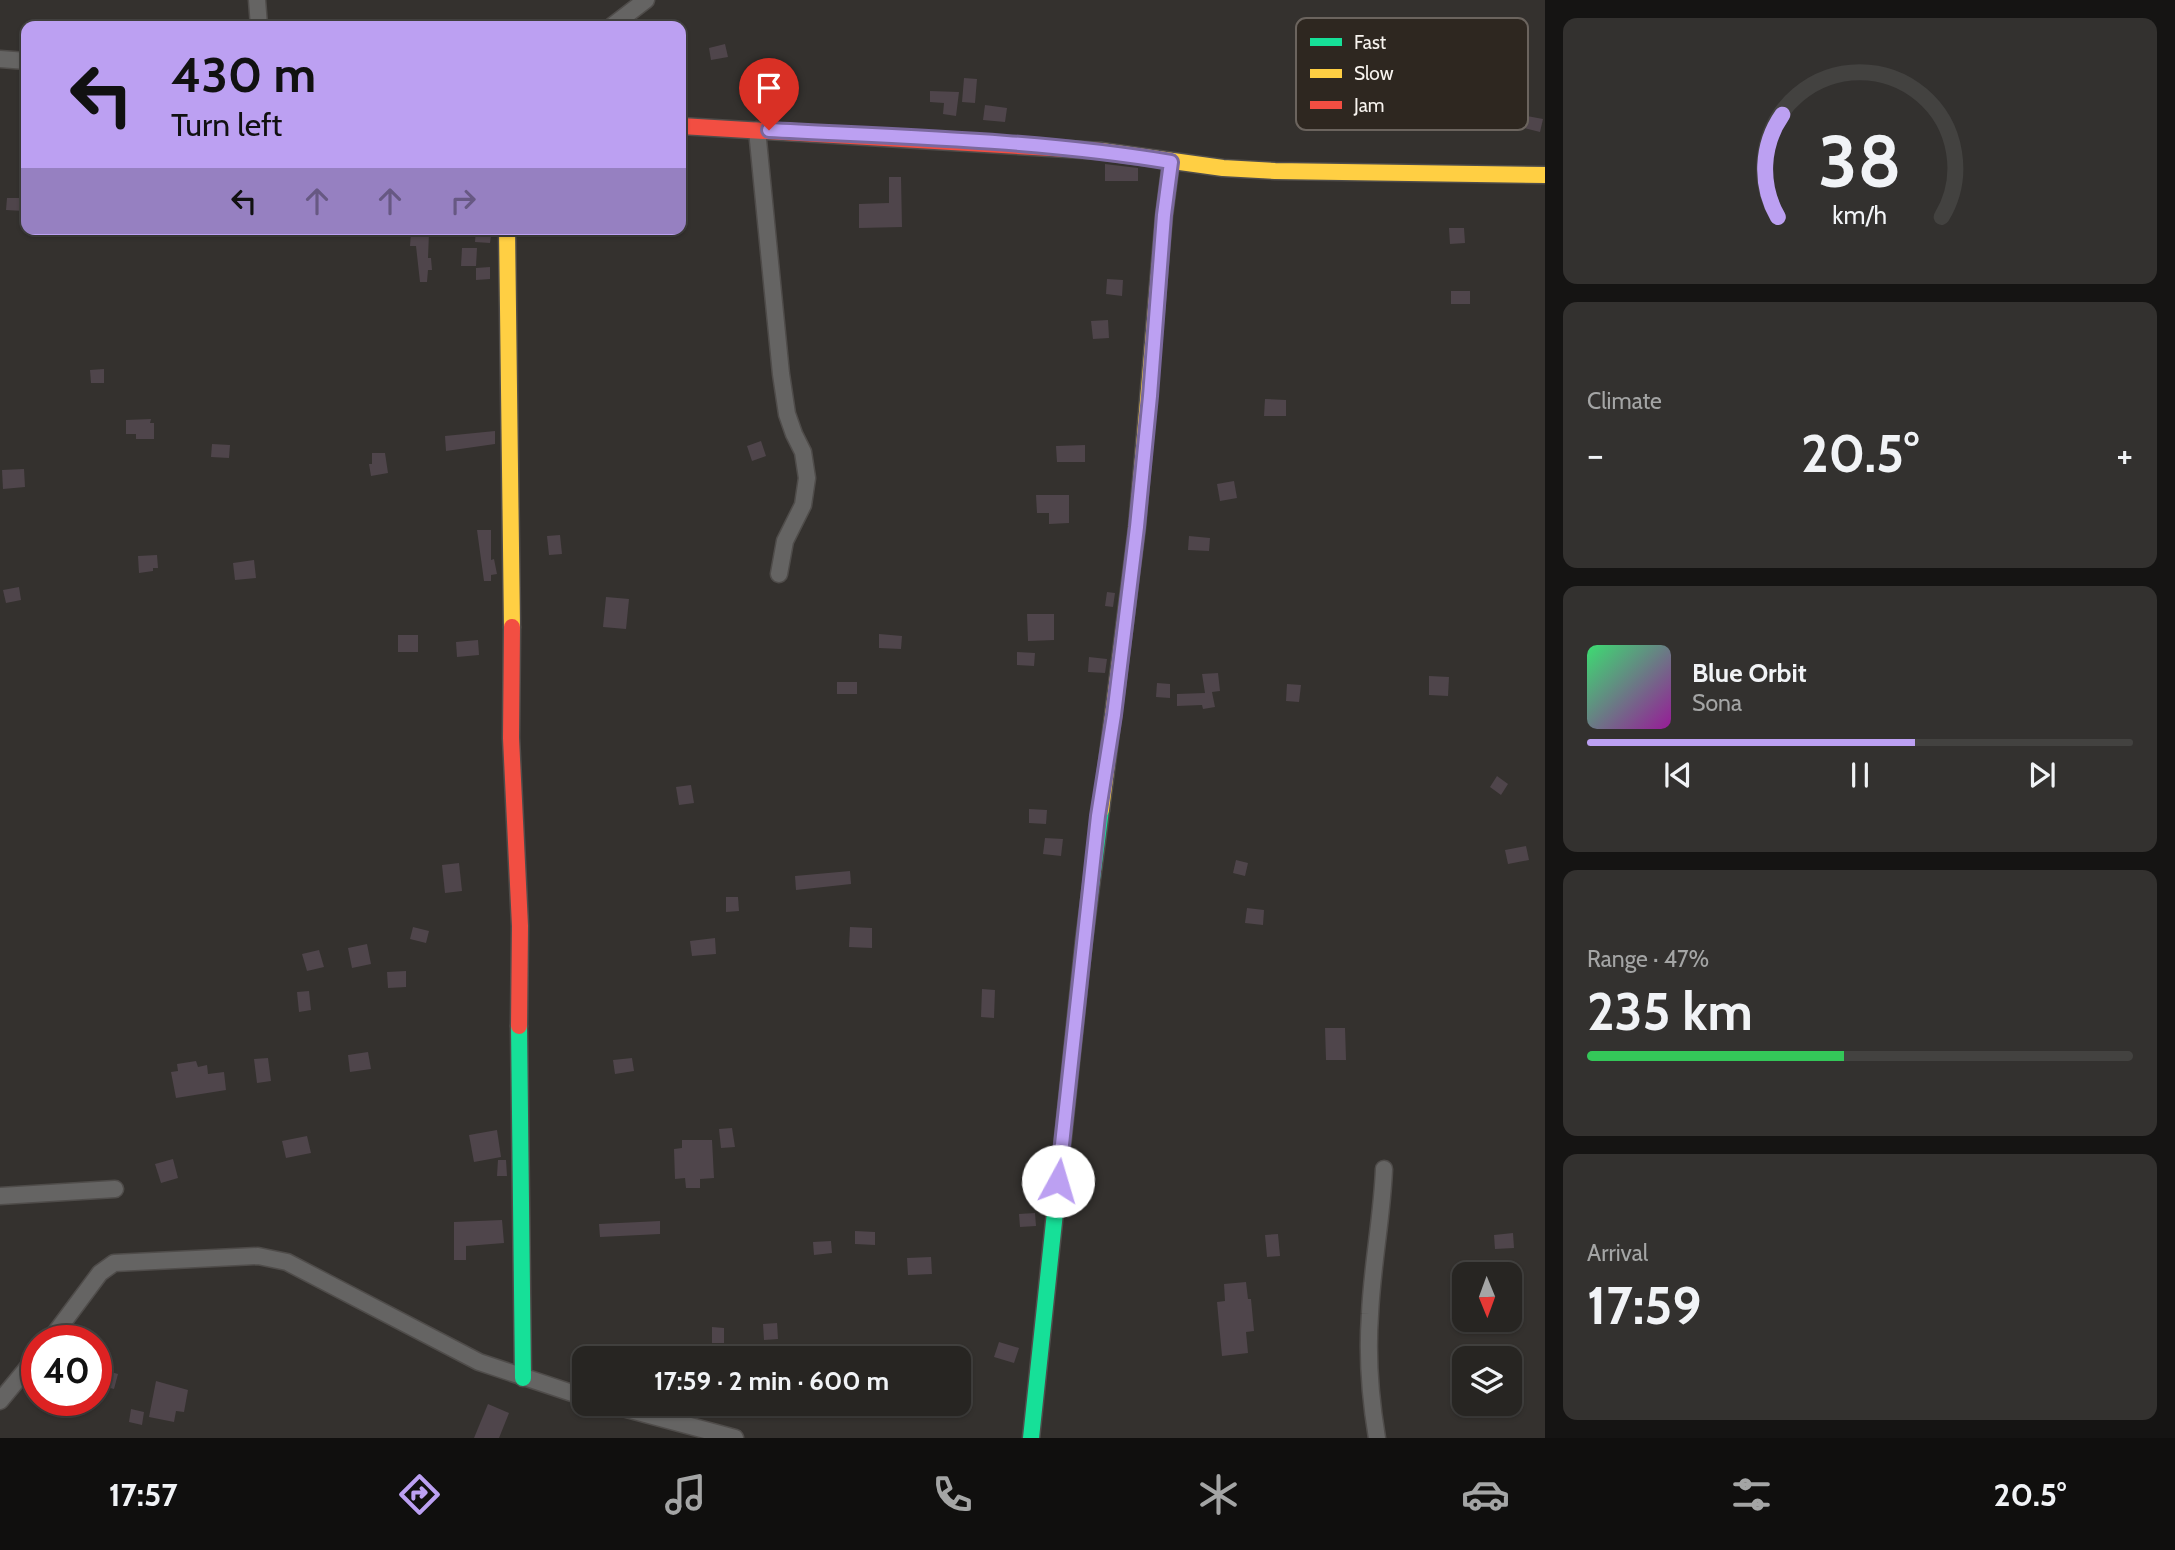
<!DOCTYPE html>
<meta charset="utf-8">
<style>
body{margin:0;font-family:Cabin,sans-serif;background:#33312f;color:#f1f3f6;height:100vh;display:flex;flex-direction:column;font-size:26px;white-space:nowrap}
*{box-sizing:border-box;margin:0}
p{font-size:23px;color:#a4a5a5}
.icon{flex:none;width:38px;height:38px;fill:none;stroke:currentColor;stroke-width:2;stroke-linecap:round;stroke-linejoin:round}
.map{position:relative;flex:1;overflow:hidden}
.sheet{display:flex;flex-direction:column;gap:18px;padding:18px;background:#151413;width:630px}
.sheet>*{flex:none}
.guide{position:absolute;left:21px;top:21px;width:665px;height:214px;border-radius:14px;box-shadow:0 2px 5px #0004,0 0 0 2px #434240;background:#bca0f2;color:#111;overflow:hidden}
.needle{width:46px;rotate:179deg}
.controls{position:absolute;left:1452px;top:1262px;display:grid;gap:14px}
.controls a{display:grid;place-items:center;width:70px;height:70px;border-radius:14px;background:#272522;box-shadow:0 2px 5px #0004,0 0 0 2px #434240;font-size:35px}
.speed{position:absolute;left:21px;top:1325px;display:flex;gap:14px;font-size:35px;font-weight:700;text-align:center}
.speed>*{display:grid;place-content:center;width:91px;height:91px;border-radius:50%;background:#272522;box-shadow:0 2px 5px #0004,0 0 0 2px #434240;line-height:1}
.speed .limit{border:10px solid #d22;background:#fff;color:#111}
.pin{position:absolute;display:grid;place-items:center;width:60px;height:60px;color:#fff;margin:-72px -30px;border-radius:50% 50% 50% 0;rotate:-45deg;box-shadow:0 0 7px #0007}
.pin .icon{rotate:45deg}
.me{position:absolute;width:77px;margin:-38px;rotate:6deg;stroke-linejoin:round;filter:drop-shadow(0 0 5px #0008)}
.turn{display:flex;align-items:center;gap:24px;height:147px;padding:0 35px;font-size:32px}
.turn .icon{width:91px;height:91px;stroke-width:2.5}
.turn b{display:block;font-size:49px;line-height:60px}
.lanes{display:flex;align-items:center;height:66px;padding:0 35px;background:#0003;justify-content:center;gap:35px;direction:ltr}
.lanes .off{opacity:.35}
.big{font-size:52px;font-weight:700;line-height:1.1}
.sheet .widget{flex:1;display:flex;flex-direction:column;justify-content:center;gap:10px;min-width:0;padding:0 24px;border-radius:14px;background:#33312f}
.sheet .dial{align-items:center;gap:0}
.dial svg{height:182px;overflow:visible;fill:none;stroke:#434240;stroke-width:7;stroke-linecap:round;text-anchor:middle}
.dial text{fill:#f1f3f6;stroke:none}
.song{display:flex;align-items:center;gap:21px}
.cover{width:84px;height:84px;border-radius:10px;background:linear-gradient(135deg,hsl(140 70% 55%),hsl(300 70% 35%))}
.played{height:7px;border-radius:4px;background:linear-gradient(90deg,#bca0f2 60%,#434240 60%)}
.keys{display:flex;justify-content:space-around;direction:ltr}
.heat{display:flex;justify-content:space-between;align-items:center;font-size:38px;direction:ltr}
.charge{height:10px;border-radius:5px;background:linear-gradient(90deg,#34c759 47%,#434240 0)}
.trip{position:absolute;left:572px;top:1346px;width:399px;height:70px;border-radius:14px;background:#272522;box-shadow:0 2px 5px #0004,0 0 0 2px #434240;font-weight:700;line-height:70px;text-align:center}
.dock{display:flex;height:112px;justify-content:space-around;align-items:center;background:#100f0e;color:#a4a5a5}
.dock .icon{width:49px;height:49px}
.dock .selected{color:#bca0f2}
.dock b{font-size:32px;color:#f1f3f6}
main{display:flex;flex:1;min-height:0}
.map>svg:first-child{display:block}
</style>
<main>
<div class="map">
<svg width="1545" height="1438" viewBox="0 0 1545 1438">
<rect width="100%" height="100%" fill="#34312e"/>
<g fill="#4f454b">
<polygon points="725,44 728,57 711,60 709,48"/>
<polygon points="964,78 977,79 975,103 962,102"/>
<polygon points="930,91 959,92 956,116 943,114 944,103 930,102"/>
<polygon points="985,105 1007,108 1005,122 983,120"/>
<polygon points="1527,116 1543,119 1540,132 1524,128"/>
<polygon points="1105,164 1138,168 1138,181 1105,181"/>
<polygon points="889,177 901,177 902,227 859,228 859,204 889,203"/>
<polygon points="7,198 24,198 24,211 6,210"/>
<polygon points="1449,228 1464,228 1465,243 1450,244"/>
<polygon points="476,229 492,229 490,243 475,242"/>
<polygon points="411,232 429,233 428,258 431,258 432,270 428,270 427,282 420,282 416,246 410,246"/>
<polygon points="462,248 477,248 476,266 461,266"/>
<polygon points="490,267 490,279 476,280 476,268"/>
<polygon points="1107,279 1123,280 1122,296 1106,294"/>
<rect x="1451" y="291" width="19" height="13"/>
<polygon points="1108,320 1109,338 1093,339 1091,321"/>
<polygon points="104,369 104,383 91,383 90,370"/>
<polygon points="1265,399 1286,400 1286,416 1264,416"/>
<polygon points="151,419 150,423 154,423 154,439 136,439 136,434 126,434 126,420"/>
<polygon points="495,431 495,444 446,451 445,436"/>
<polygon points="761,441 766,456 752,461 747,446"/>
<polygon points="212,444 230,445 229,458 211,457"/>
<polygon points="1085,445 1085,462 1057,462 1056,446"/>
<polygon points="372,453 385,453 388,473 371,476 369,464 372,464"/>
<polygon points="24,469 25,487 3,489 2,470"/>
<polygon points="1234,481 1237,498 1220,501 1217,484"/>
<polygon points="1036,495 1069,495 1069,523 1049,524 1049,513 1037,513"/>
<polygon points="477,530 491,530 491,560 494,559 497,574 491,575 491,581 484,581"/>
<polygon points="560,535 562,554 549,555 547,536"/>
<polygon points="1189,536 1210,538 1209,551 1188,550"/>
<polygon points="157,555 158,568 153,568 153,571 139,573 138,556"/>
<polygon points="254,560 256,578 235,580 233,563"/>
<polygon points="19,587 21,600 6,603 3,590"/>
<polygon points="1107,592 1115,593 1113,607 1105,606"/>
<polygon points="606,597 629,599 626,629 603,627"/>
<polygon points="1027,614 1054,614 1054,640 1028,641"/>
<polygon points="879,634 902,636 901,649 879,648"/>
<rect x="398" y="635" width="20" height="17"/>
<polygon points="478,640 479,655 457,657 456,642"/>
<polygon points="1017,652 1035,653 1034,666 1017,665"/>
<polygon points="1089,657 1107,659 1105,673 1088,672"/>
<polygon points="1218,673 1220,691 1212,692 1215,707 1203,709 1202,705 1177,706 1177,694 1205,693 1202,674"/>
<polygon points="1429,676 1449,677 1448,696 1429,695"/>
<rect x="837" y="682" width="20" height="12"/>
<polygon points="1157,683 1170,684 1170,698 1156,697"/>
<polygon points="1287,684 1301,685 1299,702 1286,701"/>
<polygon points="1497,776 1508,784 1501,795 1490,787"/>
<polygon points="691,785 694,803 679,805 676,787"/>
<polygon points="1029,809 1047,810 1046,824 1029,823"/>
<polygon points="1045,838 1063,839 1061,856 1043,854"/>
<polygon points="1526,846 1529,860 1508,864 1505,850"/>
<polygon points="1236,860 1248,863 1245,876 1233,873"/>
<polygon points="459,863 462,891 445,893 442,865"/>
<polygon points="850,871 851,884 796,890 795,876"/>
<polygon points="726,897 738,897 739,911 726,912"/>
<polygon points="1247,908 1264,910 1263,925 1245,923"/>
<polygon points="413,927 429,931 426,943 410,939"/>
<polygon points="850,927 872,928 872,948 849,947"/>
<polygon points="715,938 716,954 692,956 690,941"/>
<polygon points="367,944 371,964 352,968 348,948"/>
<polygon points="319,950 324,967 307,971 302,954"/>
<polygon points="406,971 406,987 388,988 387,972"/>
<polygon points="982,989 995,990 994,1018 981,1017"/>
<polygon points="309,991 311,1010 299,1012 297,992"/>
<polygon points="1325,1028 1345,1028 1346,1060 1326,1060"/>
<polygon points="368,1052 371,1069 350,1072 348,1055"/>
<polygon points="268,1058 271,1081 257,1083 254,1059"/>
<polygon points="632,1058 634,1071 615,1074 613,1060"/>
<polygon points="196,1061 198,1067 207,1065 208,1074 224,1072 226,1090 176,1098 171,1072 178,1071 177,1064"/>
<polygon points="732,1128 735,1147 721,1148 719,1129"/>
<polygon points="497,1130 501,1157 474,1162 469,1135"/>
<polygon points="307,1136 311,1153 286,1158 282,1141"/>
<polygon points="682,1140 712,1140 714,1178 700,1179 700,1188 686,1188 685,1178 675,1179 674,1149 682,1148"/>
<polygon points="173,1159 178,1178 161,1183 155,1164"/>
<polygon points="498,1160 506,1160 507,1176 497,1176"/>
<polygon points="1035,1213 1036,1226 1020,1227 1019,1214"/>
<polygon points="502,1220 504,1243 466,1246 466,1260 454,1260 454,1222"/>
<polygon points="660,1221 660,1234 600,1237 599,1224"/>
<polygon points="855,1231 875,1232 875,1245 855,1244"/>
<polygon points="1513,1233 1514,1248 1495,1249 1494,1235"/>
<polygon points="1278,1234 1280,1256 1267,1257 1265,1235"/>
<polygon points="831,1241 832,1253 814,1255 813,1242"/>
<polygon points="931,1257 932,1274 908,1275 907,1258"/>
<polygon points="1246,1282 1248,1299 1251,1299 1254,1331 1246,1332 1248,1353 1222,1356 1217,1302 1225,1301 1224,1284"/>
<polygon points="777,1323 778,1339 764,1340 763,1324"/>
<polygon points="712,1327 724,1328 724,1343 712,1343"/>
<polygon points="999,1342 1019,1348 1014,1363 994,1357"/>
<polygon points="104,1370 118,1374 114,1389 100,1385"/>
<polygon points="156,1381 188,1390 184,1412 176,1411 174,1422 149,1417"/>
<polygon points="488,1404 509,1413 499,1438 474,1438"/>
<polygon points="916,1404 932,1404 931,1417 916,1417"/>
<polygon points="131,1409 144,1412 142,1425 129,1422"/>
</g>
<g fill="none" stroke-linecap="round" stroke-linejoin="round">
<g stroke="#4f4c4a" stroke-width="19">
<g id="street">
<polyline points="257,0 259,26"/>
<polyline points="612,26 646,0"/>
<polyline points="0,59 26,61"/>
<polyline points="757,130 781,374 787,414 794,434 803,452 807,478 803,505 785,541 779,574"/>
<polyline points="0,1196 115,1189"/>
<polyline points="50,1340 100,1273 114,1263 258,1256 287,1262 479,1362 584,1397"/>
<polyline points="0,1401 37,1356"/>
<polyline points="608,1404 735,1438"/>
<path d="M1377,1438C1370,1397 1367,1356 1370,1314C1372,1266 1382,1218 1384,1169"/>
</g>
</g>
<g stroke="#4f4c4a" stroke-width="19">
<g id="fast">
<polyline points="519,1026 523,1378"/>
<polyline points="1031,1438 1084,940 1101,810"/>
</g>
</g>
<g stroke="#4f4c4a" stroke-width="19">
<g id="slow">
<polyline points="1101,151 1223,168 1275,171 1545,175"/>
<polyline points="507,229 512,627"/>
<polyline points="1101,810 1137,527 1164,216 1171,162"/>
</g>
</g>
<g stroke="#4f4c4a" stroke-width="19">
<g id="jam">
<polyline points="681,126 1101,151"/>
<polyline points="512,627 511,738 520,926 519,1026"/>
</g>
</g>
<use href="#street" stroke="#656463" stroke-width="16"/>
<use href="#fast" stroke="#16e098" stroke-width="16"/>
<use href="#slow" stroke="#ffcf43" stroke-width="16"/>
<use href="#jam" stroke="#f24e42" stroke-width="16"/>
</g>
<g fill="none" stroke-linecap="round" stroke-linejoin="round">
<g stroke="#7a689d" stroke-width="18">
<path id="route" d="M769,130C903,137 1039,140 1171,162L1164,215L1150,396L1137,527L1114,715L1098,816L1058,1181"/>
</g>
<use href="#route" stroke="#bca0f2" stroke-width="12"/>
</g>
<rect x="1296" y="18" width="232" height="112" rx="10" fill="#2e2720" stroke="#6b645e" stroke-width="2"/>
<rect x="1310" y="38" width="32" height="8" fill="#16e098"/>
<rect x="1310" y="69" width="32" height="9" fill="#ffcf43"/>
<rect x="1310" y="101" width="32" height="8" fill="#f24e42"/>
<g font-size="19" fill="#f8f4ef">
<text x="1354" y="49">Fast</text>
<text x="1354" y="80">Slow</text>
<text x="1354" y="112">Jam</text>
</g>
</svg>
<div class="controls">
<a><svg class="needle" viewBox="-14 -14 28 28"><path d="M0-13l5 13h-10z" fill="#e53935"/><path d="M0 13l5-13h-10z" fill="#a4a5a5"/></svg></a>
<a><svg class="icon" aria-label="layers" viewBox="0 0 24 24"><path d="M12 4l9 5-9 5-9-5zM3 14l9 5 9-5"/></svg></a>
</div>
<div class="speed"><div class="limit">40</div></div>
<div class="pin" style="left:769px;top:130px;background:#d93025"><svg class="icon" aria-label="arrive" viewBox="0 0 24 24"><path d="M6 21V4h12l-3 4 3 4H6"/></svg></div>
<svg class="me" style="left:1058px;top:1181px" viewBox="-20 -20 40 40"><circle r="19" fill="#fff"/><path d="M0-13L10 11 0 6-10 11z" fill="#bca0f2"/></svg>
<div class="trip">17:59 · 2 min · 600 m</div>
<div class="guide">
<div class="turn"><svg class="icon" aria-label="left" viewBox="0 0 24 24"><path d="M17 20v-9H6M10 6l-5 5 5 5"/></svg><div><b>430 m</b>Turn left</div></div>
<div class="lanes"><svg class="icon" aria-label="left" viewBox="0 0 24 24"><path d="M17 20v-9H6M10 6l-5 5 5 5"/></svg><svg class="icon off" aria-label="ahead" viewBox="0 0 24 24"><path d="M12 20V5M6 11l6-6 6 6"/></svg><svg class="icon off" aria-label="ahead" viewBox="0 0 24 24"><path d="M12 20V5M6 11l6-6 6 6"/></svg><svg class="icon off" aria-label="right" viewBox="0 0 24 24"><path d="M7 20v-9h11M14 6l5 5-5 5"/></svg></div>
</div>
</div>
<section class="sheet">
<div class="widget dial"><svg viewBox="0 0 100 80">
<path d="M14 69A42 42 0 1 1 86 69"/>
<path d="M14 69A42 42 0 0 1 16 24" stroke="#bca0f2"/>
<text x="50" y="56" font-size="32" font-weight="700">38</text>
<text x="50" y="72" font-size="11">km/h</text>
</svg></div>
<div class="widget"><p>Climate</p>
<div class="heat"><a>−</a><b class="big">20.5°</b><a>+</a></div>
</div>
<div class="widget">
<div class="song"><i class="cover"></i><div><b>Blue Orbit</b><p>Sona</p></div></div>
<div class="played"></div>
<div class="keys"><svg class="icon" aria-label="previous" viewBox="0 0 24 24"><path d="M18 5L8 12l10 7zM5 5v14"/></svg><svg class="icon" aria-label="pause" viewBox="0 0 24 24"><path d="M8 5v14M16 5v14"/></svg><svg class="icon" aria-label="next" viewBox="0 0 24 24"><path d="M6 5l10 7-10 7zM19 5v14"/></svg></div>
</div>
<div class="widget"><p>Range · 47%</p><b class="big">235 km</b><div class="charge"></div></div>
<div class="widget"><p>Arrival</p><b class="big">17:59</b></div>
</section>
</main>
<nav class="dock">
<b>17:57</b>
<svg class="icon selected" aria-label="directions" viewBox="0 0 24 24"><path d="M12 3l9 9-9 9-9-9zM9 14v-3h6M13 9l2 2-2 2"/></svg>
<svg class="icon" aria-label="music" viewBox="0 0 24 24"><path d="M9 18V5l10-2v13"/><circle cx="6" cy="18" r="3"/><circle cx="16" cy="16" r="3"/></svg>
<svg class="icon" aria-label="phone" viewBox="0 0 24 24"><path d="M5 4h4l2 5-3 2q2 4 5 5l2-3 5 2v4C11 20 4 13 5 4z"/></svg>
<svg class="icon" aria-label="climate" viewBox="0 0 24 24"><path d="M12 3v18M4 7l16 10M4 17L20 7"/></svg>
<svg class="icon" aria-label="car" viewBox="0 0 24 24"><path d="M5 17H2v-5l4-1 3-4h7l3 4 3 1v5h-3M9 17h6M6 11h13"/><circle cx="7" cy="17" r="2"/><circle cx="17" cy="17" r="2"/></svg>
<svg class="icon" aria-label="filters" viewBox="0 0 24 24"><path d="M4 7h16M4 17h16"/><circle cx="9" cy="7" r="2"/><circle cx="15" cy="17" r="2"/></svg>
<b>20.5°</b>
</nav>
